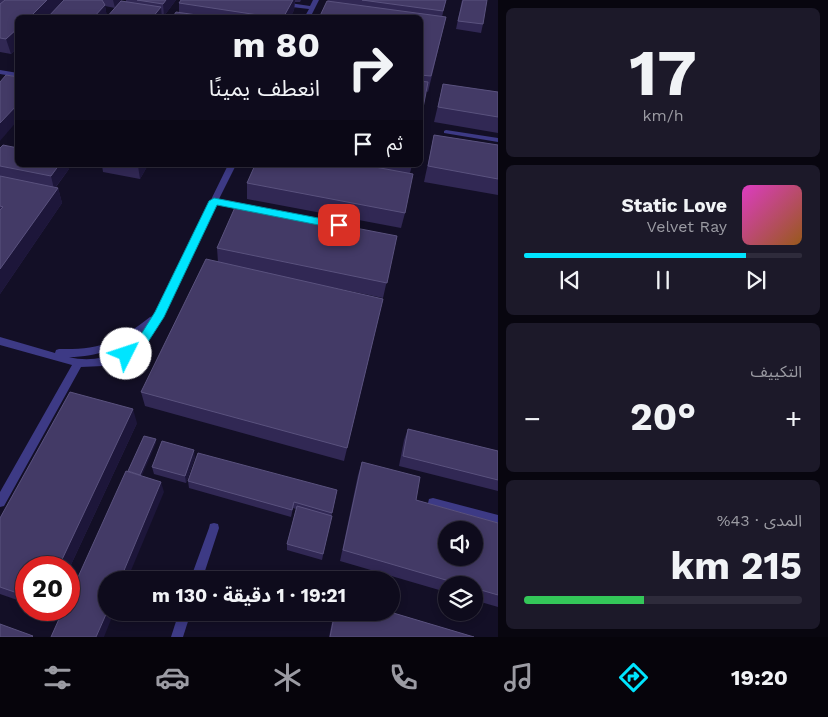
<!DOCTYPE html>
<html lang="ar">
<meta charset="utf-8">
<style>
body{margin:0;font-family:"Work Sans","Noto Sans Arabic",sans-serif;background:#1c1929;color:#f1f3f6;direction:rtl;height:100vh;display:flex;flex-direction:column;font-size:19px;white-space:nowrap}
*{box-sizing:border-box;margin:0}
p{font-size:16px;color:#9b9ba3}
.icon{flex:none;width:28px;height:28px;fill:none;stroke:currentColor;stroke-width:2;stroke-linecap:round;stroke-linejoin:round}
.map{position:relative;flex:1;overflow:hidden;direction:ltr}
.sheet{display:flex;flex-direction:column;gap:8px;padding:8px;background:#08060f;width:330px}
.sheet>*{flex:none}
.top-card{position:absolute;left:15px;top:15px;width:408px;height:152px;border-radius:8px;box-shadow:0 2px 8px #0003,0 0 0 1px #2e2b3b;direction:rtl;background:#0e0b1c;color:#f1f3f6;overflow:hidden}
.fabs{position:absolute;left:438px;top:521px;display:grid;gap:10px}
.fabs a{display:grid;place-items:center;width:45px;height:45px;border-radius:50%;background:#0e0b1c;box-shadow:0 2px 8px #0003,0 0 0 1px #2e2b3b;font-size:25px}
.speed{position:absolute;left:15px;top:556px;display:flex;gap:10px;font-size:25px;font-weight:700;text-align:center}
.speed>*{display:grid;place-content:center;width:65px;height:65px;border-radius:50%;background:#0e0b1c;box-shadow:0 2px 8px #0003,0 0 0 1px #2e2b3b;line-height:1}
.speed .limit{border:8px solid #d22;background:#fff;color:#111}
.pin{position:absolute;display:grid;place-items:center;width:42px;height:42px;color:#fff;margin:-21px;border-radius:10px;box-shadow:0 2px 8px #0006}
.me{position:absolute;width:55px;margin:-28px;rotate:49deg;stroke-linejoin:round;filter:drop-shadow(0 0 4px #0008)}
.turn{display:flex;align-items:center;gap:18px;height:105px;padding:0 20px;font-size:22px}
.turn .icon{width:65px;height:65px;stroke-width:2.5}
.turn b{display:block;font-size:35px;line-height:42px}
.then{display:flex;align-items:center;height:48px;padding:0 20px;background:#0003;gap:10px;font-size:19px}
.big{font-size:38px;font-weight:700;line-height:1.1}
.sheet .card{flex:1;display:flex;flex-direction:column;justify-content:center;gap:8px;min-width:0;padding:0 18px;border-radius:8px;background:#1c1929}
.sheet .dial{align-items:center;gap:0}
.dial b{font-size:65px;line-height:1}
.song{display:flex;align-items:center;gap:15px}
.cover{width:60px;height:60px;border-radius:8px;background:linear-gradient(135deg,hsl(310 70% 55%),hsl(30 70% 35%))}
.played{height:5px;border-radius:2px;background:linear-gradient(90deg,#00e5ff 80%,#2e2b3b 80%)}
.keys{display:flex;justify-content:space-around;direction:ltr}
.heat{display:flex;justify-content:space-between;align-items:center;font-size:28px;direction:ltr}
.charge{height:8px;border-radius:4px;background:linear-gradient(90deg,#34c759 43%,#2e2b3b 0)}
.trip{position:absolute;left:98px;top:571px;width:302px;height:50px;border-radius:25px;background:#0e0b1c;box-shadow:0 2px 8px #0003,0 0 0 1px #2e2b3b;font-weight:700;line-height:50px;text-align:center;direction:rtl}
.tab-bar{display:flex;height:80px;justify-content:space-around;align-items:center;background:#06040b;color:#9b9ba3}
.tab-bar .icon{width:35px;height:35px}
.tab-bar .on{color:#00e5ff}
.tab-bar b{font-size:22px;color:#f1f3f6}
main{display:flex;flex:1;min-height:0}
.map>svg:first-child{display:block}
</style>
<main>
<section class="sheet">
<div class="card dial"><b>17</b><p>km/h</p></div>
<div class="card">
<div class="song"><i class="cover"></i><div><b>Static Love</b><p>Velvet Ray</p></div></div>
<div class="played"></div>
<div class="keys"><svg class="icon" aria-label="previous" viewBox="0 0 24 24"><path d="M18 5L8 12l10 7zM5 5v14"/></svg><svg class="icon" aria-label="pause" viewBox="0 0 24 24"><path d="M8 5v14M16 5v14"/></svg><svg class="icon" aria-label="next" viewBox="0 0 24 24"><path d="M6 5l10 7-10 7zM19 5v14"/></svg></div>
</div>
<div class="card"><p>التكييف</p>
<div class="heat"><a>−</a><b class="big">20°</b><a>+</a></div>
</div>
<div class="card"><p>المدى · 43%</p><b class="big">215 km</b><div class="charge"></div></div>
</section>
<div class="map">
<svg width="498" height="637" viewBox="0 0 498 637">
<rect width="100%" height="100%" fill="#130f26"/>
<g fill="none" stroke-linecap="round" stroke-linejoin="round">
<g fill="#3d3a85" fill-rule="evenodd">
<polygon points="313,0 319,0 310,18 304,18 309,9 283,6 280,4 283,2 310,6"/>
<polygon points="0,70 18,73 18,77 0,74"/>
<polygon points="446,130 498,138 498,142 444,133 444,131"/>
<path d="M228,165H236L219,199L249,205L250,207L249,209L246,210L217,204L164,314L147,342L129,357L103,366L81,367L4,506L0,507V492L72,365L0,345V337L55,353L56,350L59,349C100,350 118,342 150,317L154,316ZM145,330C129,354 96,364 69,357C98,357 122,347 145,330Z"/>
<polygon points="433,498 498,515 498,525 429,507 428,503 429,499"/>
<polygon points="214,523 218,524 219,528 202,580 190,580 209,528 210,524"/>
<polygon points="179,612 191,612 183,637 171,637"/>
</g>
</g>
<g fill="#312854" fill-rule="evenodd">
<path d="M0,0H122L121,1L126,2V0H176L164,16L162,15V18H18V59L15,50L11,54L0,52ZM105,6L115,8L107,17Z"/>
<polygon points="181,0 301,0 300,2 295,2 294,10 290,18 172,18 179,13 179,3"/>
<polygon points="328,0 446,0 442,17 446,17 428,92 426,91 420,120 420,18 328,1"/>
<polygon points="462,0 483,24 481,33 456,29"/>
<polygon points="443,84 498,92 498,133 434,122"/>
<polygon points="434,135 498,145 498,195 424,182"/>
<polygon points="0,148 69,169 56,187 58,188 62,203 0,294"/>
<polygon points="102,165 148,165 140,179 103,172"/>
<polygon points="255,165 412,165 410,173 405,213 401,228 247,199 247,183"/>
<polygon points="397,236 383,298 321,285 383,299 344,461 145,406 141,392 218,262 217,248"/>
<polygon points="137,423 69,569 69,568 26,568 26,603 0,594 0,518"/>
<polygon points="408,429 498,451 498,491 399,466 404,440"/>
<polygon points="195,457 186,483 154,474 152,467"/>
<polygon points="362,462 416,500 498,523 498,607 474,600 474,585 446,585 446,592 340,561 358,475"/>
<polygon points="188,481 337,490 322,560 287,550 287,544 296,509 293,508 291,517 189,488"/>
<polygon points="334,612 390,612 474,637 329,637"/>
</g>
<g fill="#1d163a">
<polygon points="47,0 65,0 47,18 29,18"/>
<polygon points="113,0 122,0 115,8"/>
<polygon points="166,0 176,0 164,16 163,4"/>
<polygon points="293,0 295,0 294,10 290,18 283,18"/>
<polygon points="105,5 107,18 93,18"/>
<polygon points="161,7 162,18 152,18"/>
<polygon points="18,28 18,47 11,54 6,39"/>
<polygon points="18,104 18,120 0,141 0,123"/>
<polygon points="59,165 68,165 69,169 54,189 51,176"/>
<polygon points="138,165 148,165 140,179 138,166"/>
<polygon points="58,188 62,203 0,294 0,269"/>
<polygon points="133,409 137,423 69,569 69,568 58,568"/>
<polygon points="156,439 156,443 141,478 140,475"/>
<polygon points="194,450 195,457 186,483 185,476"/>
<polygon points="161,482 164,492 127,580 120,580"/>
<polygon points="107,612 114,612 104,637 96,637"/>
</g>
<g fill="#433a66" stroke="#5a527e" fill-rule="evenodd">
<polygon points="5,0 47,0 29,18 18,18 18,28 6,39 0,38 0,4"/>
<polygon points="64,0 102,0 105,5 93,18 47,18"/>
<polygon points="137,0 166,0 163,4"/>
<polygon points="181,0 293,0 283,18 278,18 179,3"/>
<polygon points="362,0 446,0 443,11"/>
<polygon points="463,0 487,0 483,24 458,21"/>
<polygon points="121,1 161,7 152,18 106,18"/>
<polygon points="327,1 446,17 431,76 420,75 420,18 319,18"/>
<polygon points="176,12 204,16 203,18 172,18"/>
<polygon points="6,75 18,77 18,104 0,123 0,82"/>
<polygon points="420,81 428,82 423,108 420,107"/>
<polygon points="443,84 498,92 498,117 438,107"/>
<polygon points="434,135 498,145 498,179 428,166"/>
<polygon points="3,145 18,148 18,165 59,165 51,176 0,166 0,148"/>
<polygon points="255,165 364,165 413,174 405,213 247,183"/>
<polygon points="0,176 58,188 0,269 0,210 3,207 0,206"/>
<polygon points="236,205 397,236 387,283 217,248"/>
<polygon points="206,259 383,299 347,448 141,392"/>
<polygon points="70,392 133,409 58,568 26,568 26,596 0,587 0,518"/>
<polygon points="408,429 498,451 498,480 403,456"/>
<polygon points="144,436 156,439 140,475 128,471"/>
<polygon points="162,441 194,450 185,476 152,467"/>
<polygon points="198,453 337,490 332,513 294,502 292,510 188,481"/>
<path d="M362,462L420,477L416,500L498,523V595L474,588V585H463L343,550ZM446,530H474V558H446Z"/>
<polygon points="126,471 161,482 120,580 106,580 107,612 96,637 51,637 63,610 69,610 69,597"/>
<polygon points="297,506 332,516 323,554 287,544"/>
<polygon points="335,612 390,612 474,637 330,637"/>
<polygon points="0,624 33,636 32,637 0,637"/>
</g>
<polygon fill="#00e5ff" stroke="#0095a6" points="214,198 339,222 344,225 339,229 217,205 164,317 148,342 131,357 122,357 122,351 140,336 155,312 209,201"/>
</svg>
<div class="fabs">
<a><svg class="icon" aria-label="sound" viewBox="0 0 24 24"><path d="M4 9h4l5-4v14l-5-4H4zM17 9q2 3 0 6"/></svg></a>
<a><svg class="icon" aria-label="layers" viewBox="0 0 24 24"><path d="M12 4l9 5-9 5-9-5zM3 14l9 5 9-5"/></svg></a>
</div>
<div class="speed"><div class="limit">20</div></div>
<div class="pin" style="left:339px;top:225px;background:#d93025"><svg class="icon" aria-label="arrive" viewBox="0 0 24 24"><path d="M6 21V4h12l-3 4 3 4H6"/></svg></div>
<svg class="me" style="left:126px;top:354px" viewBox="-20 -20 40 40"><circle r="19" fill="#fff"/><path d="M0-13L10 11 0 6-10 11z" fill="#00e5ff"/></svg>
<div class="trip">19:21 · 1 دقيقة · 130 m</div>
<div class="top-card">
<div class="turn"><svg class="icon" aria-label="right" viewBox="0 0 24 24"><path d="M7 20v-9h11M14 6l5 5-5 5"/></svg><div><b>80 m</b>انعطف يمينًا</div></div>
<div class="then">ثم<svg class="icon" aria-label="arrive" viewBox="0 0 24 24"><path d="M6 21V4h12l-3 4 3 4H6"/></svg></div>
</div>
</div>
</main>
<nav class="tab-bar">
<b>19:20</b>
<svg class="icon on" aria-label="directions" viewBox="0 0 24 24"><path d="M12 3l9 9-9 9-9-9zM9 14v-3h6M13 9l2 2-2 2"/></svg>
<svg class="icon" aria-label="music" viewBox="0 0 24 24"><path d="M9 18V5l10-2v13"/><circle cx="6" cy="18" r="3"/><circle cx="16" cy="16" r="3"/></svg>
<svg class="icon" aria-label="phone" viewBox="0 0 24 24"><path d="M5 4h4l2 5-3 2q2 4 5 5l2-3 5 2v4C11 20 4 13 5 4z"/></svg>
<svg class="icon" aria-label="climate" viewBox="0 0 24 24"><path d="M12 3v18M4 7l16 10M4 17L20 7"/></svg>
<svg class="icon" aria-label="car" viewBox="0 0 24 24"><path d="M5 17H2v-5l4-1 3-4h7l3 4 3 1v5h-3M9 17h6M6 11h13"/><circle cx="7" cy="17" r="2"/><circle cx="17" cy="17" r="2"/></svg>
<svg class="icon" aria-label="filters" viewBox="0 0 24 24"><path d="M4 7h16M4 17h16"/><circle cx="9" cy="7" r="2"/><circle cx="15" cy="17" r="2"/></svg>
</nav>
